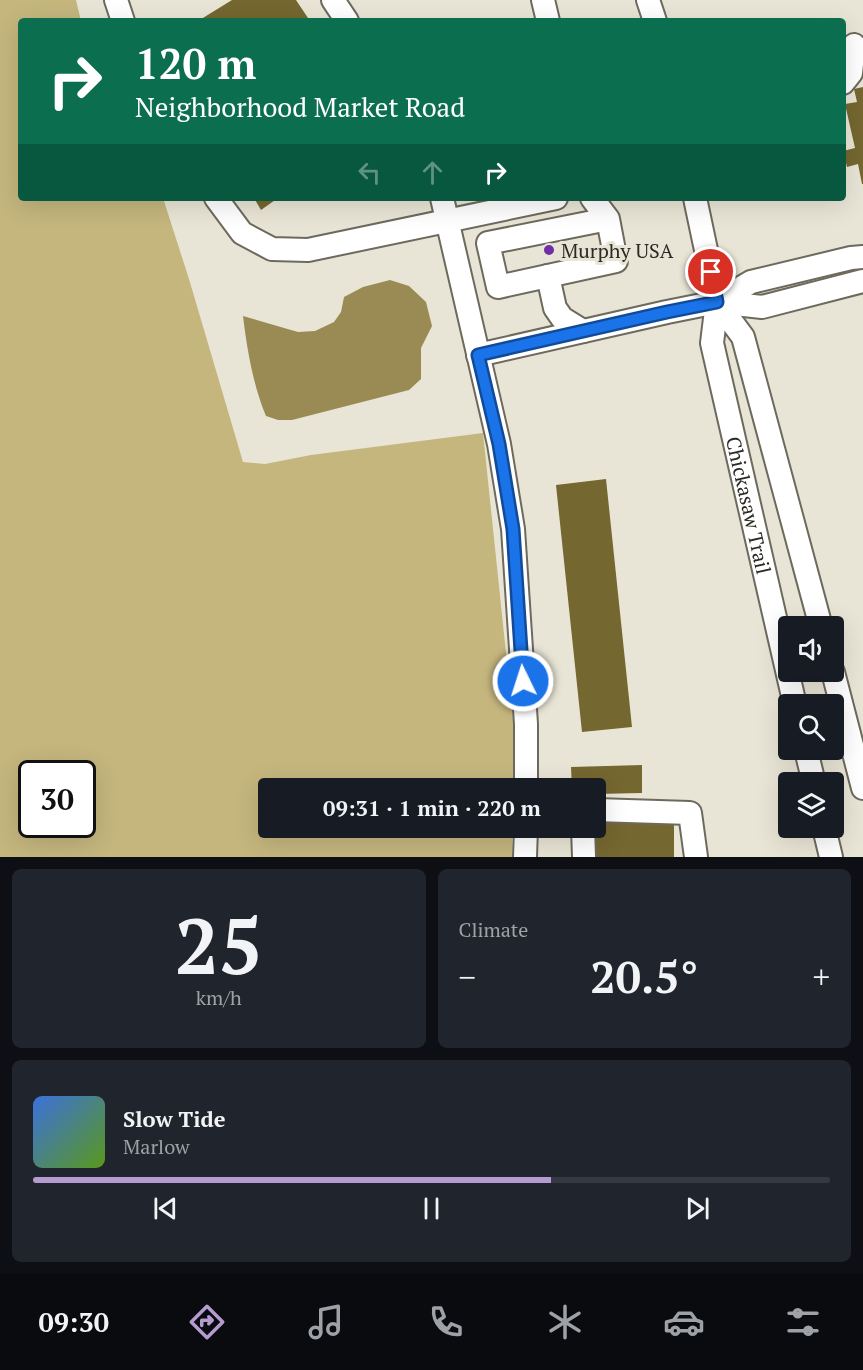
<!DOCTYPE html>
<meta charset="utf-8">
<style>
body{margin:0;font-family:"PT Serif",serif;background:#20242c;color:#f1f3f6;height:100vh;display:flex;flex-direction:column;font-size:22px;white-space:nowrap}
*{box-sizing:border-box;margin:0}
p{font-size:20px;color:#9ea1a6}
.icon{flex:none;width:33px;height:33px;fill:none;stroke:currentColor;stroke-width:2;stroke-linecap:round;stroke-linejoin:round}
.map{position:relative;height:857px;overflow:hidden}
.drawer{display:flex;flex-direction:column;gap:12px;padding:12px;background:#0d0f14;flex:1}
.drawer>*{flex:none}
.top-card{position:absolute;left:18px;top:18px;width:828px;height:183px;border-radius:6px;box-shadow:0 6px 24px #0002;background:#0b6e4f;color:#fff;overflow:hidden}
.tools{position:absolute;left:778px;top:616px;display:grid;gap:12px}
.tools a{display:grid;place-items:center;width:66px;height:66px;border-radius:6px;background:#171b24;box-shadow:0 6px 24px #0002;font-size:30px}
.speed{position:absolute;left:18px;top:760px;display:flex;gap:12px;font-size:30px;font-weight:700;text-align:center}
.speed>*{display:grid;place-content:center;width:78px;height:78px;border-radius:50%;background:#171b24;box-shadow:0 6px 24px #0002;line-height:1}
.speed .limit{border:3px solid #111;border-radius:9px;background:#fff;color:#111}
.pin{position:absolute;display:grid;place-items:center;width:51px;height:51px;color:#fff;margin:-26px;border:3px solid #fff;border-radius:50%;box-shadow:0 2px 6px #0007}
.me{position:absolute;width:66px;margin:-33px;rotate:356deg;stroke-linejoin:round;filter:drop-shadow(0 0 4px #0008)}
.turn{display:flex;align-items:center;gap:21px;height:126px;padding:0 18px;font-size:27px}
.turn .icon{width:78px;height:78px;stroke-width:2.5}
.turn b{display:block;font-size:42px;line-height:51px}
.lanes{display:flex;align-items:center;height:57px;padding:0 18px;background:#0003;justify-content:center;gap:30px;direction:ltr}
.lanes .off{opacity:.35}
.big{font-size:45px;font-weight:600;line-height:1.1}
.drawer .widget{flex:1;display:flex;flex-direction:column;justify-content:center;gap:9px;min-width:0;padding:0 21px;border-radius:9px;background:#20242c}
.drawer .dial{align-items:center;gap:0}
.dial b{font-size:78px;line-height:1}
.song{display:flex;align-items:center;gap:18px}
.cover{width:72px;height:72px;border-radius:9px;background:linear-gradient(135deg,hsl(220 70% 55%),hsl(90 70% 35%))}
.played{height:6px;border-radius:3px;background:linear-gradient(90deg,#b69bd1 65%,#363941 65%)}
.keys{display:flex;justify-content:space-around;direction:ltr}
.heat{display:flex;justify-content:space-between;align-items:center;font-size:33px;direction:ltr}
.drawer .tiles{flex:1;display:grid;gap:12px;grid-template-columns:1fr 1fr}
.widget:last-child{grid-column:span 2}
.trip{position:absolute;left:258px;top:778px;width:348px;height:60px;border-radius:6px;background:#171b24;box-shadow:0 6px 24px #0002;font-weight:600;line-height:60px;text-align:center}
.tabs{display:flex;height:96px;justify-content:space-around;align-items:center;background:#090b0e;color:#9ea1a6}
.tabs .icon{width:42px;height:42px}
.tabs .on{color:#b69bd1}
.tabs b{font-size:27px;color:#f1f3f6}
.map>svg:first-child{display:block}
</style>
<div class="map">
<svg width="863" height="857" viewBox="0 0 863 857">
<rect width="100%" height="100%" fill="#e9e5d6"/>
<path fill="#c5b67e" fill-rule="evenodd" d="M0,0H76L81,21H21V198H163L189,279L243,462L265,464L311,455L483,433L513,720V789H268V828H512V857H0ZM32,774H82V825H32Z"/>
<path fill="#9a8b54" d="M390,280L409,286L426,302L432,326L421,348V379L409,390L292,420H278L266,416C253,385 247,349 243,316L298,332L315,331L334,322L341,312L344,297L363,287Z"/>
<g fill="#756730">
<polygon points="232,0 296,0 310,21 198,21"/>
<polygon points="863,87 863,184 862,184 858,164 847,167 843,151 855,148 845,104 857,102 854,89"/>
<polygon points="254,198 278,198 261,210"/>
<polygon points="606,479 632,727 582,732 556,485"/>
<polygon points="642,765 642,793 596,794 596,789 572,789 571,767"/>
<polygon points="674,822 674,857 592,857 592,828 596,828 596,823"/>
</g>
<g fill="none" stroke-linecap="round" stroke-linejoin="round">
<g stroke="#6d6a5d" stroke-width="26">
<g id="minor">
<polyline points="116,0 123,21"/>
<polyline points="333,0 347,21"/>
<polyline points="543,0 548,21"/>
<polyline points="648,0 655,21"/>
<polyline points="843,83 851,73 854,45"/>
<polyline points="216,198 242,233 272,249 308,250 556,198"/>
<polyline points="442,198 499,444 513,529 526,724 526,789"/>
<polyline points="592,198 608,219 616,261 498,287 488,243 608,219"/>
<path id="s1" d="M695,198L717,302L712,343L795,705"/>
<polyline points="548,276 555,308 562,318 583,331"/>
<polyline points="717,302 743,337 821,627"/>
<polyline points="717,302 751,282 851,258 863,257"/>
<polyline points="478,355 667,312 717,302 762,307 863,281"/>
<polyline points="833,672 863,788"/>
<polyline points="806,750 814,783"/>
<polyline points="596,810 690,813 696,857"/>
<polyline points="583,828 584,857"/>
<polyline points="824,828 831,857"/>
<polyline points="525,857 526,828"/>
</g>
</g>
<use href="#minor" stroke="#fff" stroke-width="22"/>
</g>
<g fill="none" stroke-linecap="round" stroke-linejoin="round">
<g stroke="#114b97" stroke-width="15">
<polyline id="route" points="523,681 513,529 499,444 478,355 667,312 717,302 711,272"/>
</g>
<use href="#route" stroke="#1a73e8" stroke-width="10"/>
</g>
<circle fill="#6f2fa4" stroke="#e9e5d6" stroke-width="2" cx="549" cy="250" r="6"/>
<g text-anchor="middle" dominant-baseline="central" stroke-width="6" stroke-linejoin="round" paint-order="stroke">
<g font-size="20" fill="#2a2923" stroke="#e9e5d6" text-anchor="start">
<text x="561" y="250">Murphy USA</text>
</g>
<g font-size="20" fill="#2a2923" stroke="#e9e5d6">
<text stroke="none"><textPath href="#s1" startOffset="314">Chickasaw Trail</textPath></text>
</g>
</g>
</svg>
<div class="tools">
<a><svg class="icon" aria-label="sound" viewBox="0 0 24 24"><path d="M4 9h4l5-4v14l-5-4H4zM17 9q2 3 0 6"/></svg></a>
<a><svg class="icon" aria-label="search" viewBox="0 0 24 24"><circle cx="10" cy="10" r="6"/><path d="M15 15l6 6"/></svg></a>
<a><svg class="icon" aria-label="layers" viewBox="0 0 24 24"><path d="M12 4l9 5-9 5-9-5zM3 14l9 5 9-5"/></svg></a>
</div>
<div class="speed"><div class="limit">30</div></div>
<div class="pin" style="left:711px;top:272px;background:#d93025"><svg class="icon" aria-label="arrive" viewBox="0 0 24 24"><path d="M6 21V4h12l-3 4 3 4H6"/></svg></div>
<svg class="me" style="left:523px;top:681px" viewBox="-20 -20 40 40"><circle r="17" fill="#1a73e8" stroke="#fff" stroke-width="3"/><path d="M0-11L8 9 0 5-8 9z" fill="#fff"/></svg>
<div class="trip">09:31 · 1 min · 220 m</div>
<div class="top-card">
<div class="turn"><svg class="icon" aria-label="right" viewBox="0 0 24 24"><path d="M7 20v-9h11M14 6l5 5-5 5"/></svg><div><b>120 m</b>Neighborhood Market Road</div></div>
<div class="lanes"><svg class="icon off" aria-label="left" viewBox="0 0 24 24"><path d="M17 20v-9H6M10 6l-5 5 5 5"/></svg><svg class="icon off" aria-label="ahead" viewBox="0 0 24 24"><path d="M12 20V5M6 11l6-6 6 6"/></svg><svg class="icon" aria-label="right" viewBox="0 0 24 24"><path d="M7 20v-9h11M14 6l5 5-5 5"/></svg></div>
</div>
</div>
<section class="drawer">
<div class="tiles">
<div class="widget dial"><b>25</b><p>km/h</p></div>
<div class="widget"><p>Climate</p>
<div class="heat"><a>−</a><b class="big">20.5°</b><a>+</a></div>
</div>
<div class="widget">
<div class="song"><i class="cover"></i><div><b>Slow Tide</b><p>Marlow</p></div></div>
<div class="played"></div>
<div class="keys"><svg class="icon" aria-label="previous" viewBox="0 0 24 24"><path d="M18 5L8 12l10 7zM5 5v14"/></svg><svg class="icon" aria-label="pause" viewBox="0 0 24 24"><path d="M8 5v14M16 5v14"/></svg><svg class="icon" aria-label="next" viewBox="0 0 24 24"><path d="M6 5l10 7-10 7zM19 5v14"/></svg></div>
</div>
</div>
</section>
<nav class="tabs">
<b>09:30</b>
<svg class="icon on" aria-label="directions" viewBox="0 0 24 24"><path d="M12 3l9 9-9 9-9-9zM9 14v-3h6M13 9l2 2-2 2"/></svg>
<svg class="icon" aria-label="music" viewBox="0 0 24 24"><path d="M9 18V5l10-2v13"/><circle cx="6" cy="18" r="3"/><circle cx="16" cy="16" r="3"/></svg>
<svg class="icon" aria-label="phone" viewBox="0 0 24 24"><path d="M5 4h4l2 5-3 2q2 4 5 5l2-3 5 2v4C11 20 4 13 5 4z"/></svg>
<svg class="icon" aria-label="climate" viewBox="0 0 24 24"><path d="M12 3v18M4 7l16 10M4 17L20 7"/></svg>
<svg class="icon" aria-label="car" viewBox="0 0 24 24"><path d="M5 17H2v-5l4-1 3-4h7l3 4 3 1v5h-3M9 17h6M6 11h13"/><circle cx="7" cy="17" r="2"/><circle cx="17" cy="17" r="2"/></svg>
<svg class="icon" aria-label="filters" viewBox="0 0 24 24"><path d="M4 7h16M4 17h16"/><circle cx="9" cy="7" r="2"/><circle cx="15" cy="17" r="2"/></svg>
</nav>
